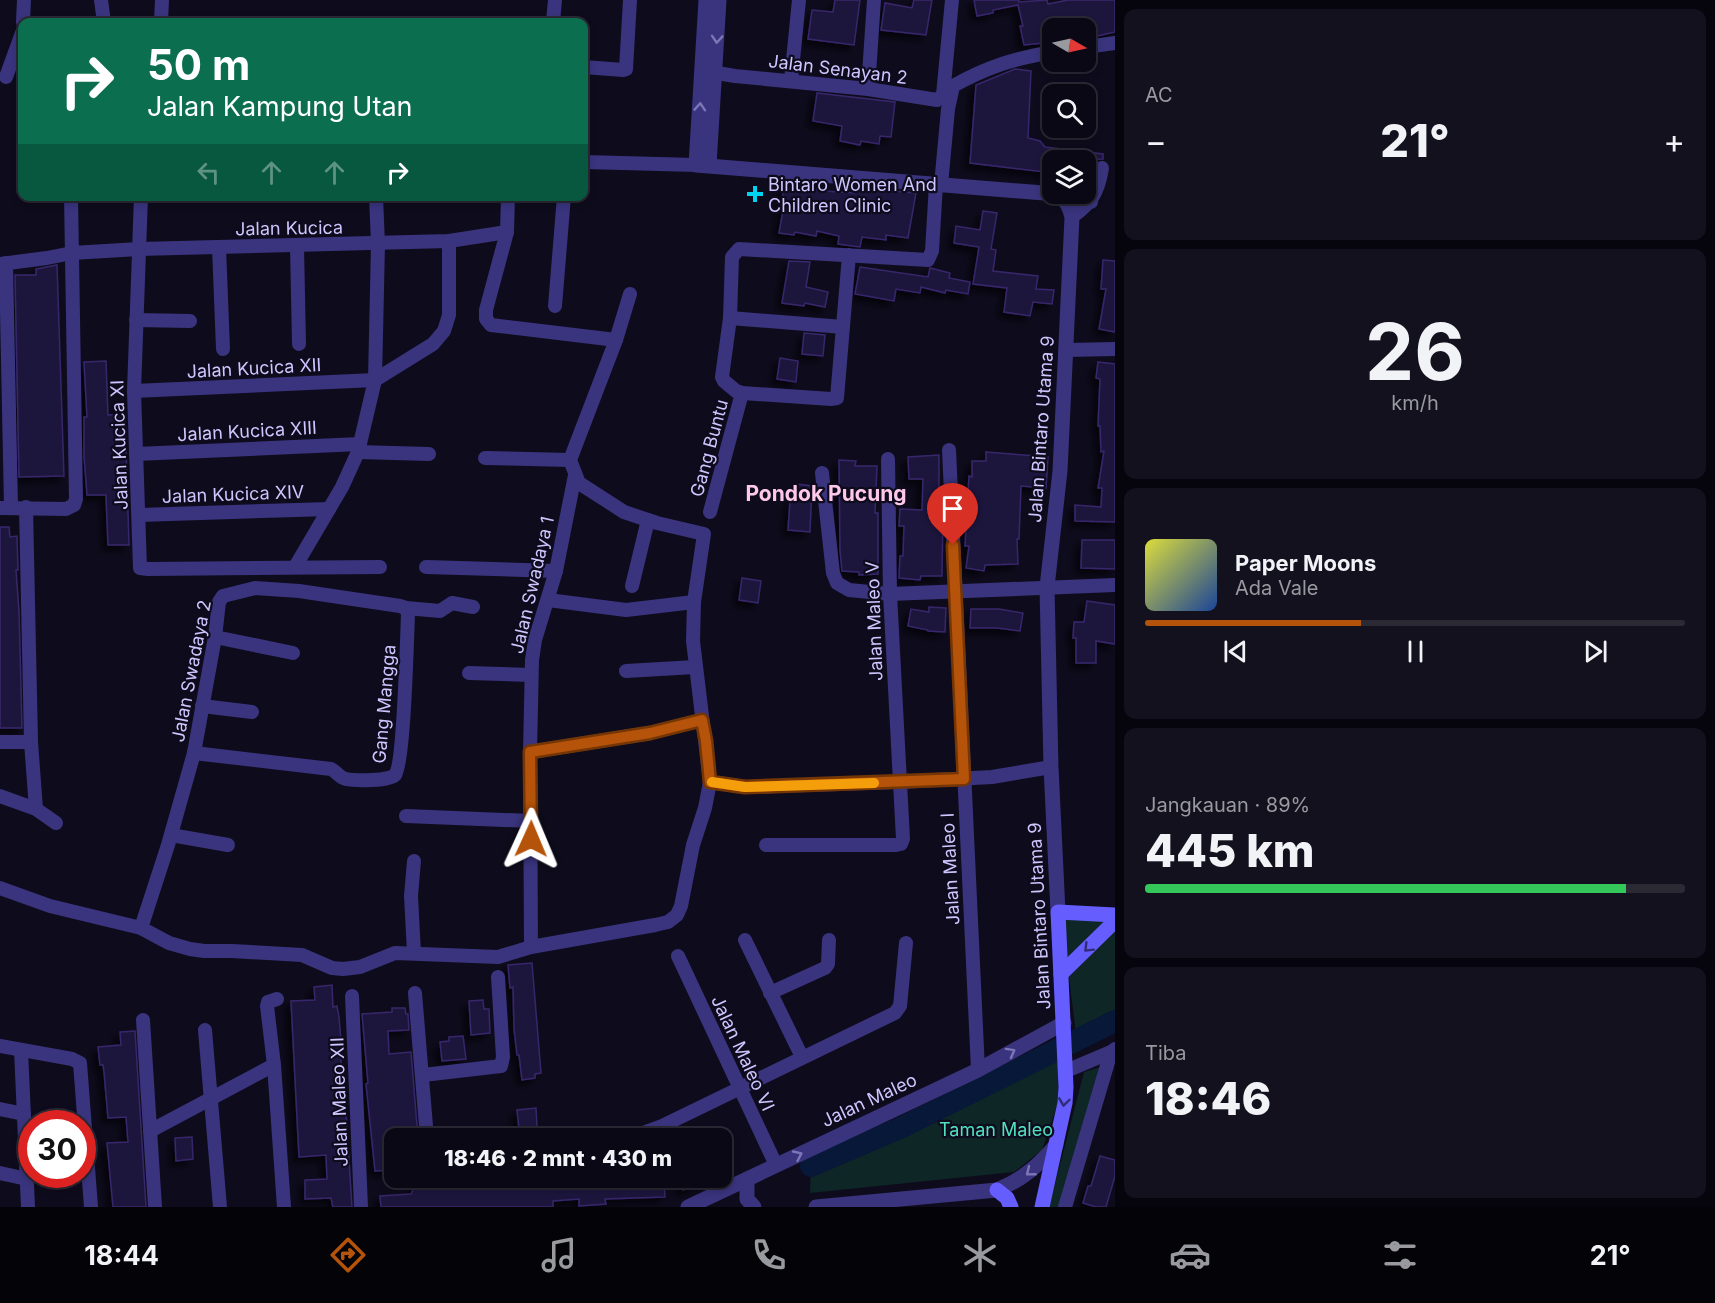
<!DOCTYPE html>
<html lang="id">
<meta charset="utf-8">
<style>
body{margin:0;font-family:Inter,sans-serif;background:#13111e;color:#f1f3f6;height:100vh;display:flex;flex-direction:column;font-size:22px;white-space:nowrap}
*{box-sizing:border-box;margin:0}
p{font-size:20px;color:#999aa0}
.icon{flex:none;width:33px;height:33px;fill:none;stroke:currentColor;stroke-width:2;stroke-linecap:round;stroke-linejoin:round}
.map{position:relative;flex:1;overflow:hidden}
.drawer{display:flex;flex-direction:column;gap:9px;padding:9px;background:#06040c;width:600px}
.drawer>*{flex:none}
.hud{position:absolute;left:18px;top:18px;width:570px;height:183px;border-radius:12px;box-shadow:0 3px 9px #0003,0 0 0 2px #2a2934;background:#0b6e4f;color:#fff;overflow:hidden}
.needle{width:39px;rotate:99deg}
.controls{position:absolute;left:1042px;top:18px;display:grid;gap:12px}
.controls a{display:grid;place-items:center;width:54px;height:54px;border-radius:12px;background:#0a0815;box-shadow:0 3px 9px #0003,0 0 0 2px #2a2934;font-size:30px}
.speed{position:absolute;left:18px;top:1110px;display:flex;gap:12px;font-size:30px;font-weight:700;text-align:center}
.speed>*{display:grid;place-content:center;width:78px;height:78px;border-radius:50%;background:#0a0815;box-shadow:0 3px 9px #0003,0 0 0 2px #2a2934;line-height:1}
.speed .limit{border:9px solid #d22;background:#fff;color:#111}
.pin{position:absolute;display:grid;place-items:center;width:51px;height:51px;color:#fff;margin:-62px -26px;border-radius:50% 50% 50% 0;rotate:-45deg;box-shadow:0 0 6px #0007}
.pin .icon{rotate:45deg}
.me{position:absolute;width:66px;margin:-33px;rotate:1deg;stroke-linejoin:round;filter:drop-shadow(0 0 4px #0008)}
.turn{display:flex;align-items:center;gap:21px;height:126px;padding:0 30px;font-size:27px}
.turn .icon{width:78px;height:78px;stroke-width:2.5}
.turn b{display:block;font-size:42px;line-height:51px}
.lanes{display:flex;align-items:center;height:57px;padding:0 30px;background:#0003;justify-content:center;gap:30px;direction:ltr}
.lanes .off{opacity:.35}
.big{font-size:45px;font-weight:800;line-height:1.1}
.drawer .tile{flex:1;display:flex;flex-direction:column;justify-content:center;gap:9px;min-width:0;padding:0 21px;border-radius:12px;background:#13111e}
.drawer .dial{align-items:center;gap:0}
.dial b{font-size:78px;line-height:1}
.song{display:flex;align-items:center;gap:18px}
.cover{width:72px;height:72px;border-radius:9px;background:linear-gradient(135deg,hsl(60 70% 55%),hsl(220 70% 35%))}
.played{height:6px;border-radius:3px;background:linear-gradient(90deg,#b45309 40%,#2a2934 40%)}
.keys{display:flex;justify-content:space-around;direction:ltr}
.heat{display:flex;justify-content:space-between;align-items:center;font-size:33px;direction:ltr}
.charge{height:9px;border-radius:4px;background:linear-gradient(90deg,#34c759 89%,#2a2934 0)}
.trip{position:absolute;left:384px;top:1128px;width:348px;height:60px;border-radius:12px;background:#0a0815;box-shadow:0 3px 9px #0003,0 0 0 2px #2a2934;font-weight:800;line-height:60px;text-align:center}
.menu{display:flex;height:96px;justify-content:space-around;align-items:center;background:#040308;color:#999aa0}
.menu .icon{width:42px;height:42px}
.menu .current{color:#b45309}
.menu b{font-size:27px;color:#f1f3f6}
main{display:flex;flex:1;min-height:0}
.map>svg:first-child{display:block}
</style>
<main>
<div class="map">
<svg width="1115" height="1207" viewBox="0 0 1115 1207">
<defs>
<filter id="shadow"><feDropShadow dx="-5.5" dy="5.5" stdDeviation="3" flood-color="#0009"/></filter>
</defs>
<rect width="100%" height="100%" fill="#0e0b1c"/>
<g fill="#0e2626">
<polygon points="1115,913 1060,971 1058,914"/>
<polygon points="1115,930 1115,1022 1077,1042 1069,977"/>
<polygon points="1059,1048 1058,1103 1042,1150 1014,1172 810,1193 811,1166 1029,1064"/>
<polygon points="1104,1066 1058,1207 1049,1207 1084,1072"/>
</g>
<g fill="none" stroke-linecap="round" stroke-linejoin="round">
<polyline stroke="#071839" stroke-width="22" points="811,1166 900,1128 1115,1021"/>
</g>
<g fill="#1f163e" stroke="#37276b" stroke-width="1.5" filter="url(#shadow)">
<polygon points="835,0 860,0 854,45 808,39 812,10 833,12"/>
<polygon points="914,0 932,0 926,35 881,30 885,3 912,8"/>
<polygon points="974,0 1019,0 1019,2 1047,0 1048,4 1068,0 1115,0 1115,32 1097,36 1095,25 1076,28 1053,28 1053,42 1024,45 1020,26 1023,26 1018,5 993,10 993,13 977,16"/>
<polygon points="1015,69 1031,71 1028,138 1040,141 1045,147 1103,154 1103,159 1053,160 1053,173 970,163 976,85"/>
<polygon points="817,93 895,102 891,137 880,136 879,144 861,141 860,145 840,141 842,126 813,121"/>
<polygon points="785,182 802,184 802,187 824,191 855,193 856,188 916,193 908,238 886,235 886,240 862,237 860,247 838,244 839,236 817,231 816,236 795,232 794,235 779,233 783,210 780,210"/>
<polygon points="983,211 997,213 991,249 996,250 993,271 1038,276 1036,289 1054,290 1052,304 1033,302 1030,316 1004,312 1007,288 973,284 979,247 954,243 956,226 980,230"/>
<polygon points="1103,260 1115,261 1115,332 1099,329 1106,289 1101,289"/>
<polygon points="789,261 810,262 806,287 828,292 825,307 805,303 804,306 782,303"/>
<polygon points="57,265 64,476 19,477 15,275 36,275 36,269"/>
<polygon points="860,267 928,277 930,268 950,273 949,278 970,282 968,294 946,290 945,293 921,287 920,293 896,289 894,301 855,294"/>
<polygon points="804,333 825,335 823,356 802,354"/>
<polygon points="780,358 798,361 796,382 777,379"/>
<polygon points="106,361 108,415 125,414 129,545 108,545 106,495 87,495 84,455 84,417 87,417 84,362"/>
<polygon points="1098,362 1115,364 1115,522 1075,521 1075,505 1101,507 1102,488 1098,488 1104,451 1101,452 1100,426 1098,426 1100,379 1096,378"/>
<polygon points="986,452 1048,457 1046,488 1021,486 1019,539 1017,539 1018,564 985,565 984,571 966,568 969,546 965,546 969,476 972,477 972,461 986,461"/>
<polygon points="939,455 939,510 943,511 942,576 921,576 920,580 899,578 900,556 903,556 904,526 899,526 900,509 922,510 923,479 909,479 908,457"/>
<polygon points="839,460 856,461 855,466 877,466 875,513 878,513 878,574 859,575 859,572 842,571 840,550"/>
<polygon points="797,484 812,486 810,532 788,530 790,501 795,501"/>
<polygon points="0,527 9,527 10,537 17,536 18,570 16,570 19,611 22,728 0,728"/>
<polygon points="1082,540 1115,540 1115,569 1081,568"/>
<polygon points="742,578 761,581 758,603 739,600"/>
<polygon points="1087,601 1115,605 1115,644 1096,641 1096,663 1076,663 1076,638 1073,638 1074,622 1084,622"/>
<polygon points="929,607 946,608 945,632 928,631 928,630 908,626 911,609 929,612"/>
<polygon points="971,609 999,609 1023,613 1020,631 997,628 970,628"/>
<polygon points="532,963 541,1073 535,1074 535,1078 522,1080 519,1055 517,1055 514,1029 513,987 510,988 508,965"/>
<polygon points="332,985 333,1007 337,1006 339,1017 341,1040 339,1040 346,1112 352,1207 333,1207 331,1198 305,1199 305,1180 327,1179 326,1155 299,1157 291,1001 315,1000 314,987"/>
<polygon points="483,1000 484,1009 489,1009 490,1033 471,1035 469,1001"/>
<polygon points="392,1008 405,1008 406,1014 408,1014 409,1030 388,1031 389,1054 411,1052 418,1138 394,1138 394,1170 375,1171 366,1084 368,1083 362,1014 392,1012"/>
<polygon points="135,1031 146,1207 113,1207 107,1143 128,1142 126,1117 108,1118 104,1072 103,1065 100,1065 98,1047 121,1045 120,1032"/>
<polygon points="463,1036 466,1059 442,1061 440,1042 449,1041 449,1037"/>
<polygon points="536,1108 537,1127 519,1129 517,1110"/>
<polygon points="192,1137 193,1159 176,1161 175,1138"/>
<polygon points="1100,1156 1115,1160 1115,1176 1106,1207 1096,1207 1083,1203 1088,1186 1091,1186"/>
<polygon points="419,1178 588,1178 588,1180 664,1178 665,1197 605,1199 606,1204 579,1206 579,1199 553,1201 553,1207 381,1207 380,1196 411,1194"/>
<polygon points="677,1178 708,1178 683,1190"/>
</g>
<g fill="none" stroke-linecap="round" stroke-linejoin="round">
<g stroke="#39347d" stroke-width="14">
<polyline points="101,0 104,22"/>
<polyline points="23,22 24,0"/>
<polyline points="161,22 162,0"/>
<polyline points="553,22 555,0"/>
<polyline points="1086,47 1115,43"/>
<polyline points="584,67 623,70 626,69 630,0"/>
<polyline points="705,71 735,76 868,89 937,100 943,95 952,0"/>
<polyline points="6,77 22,33"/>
<polyline points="791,80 799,0"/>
<polyline points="868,89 874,0"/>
<polyline points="584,162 696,165"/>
<path d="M941,185L948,109L953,86C987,67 1015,58 1053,52"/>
<polyline points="141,196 134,391 140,568 148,569 380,567"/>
<polyline points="508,196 507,232 486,310 486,319 491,325 616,340"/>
<polyline points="1064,198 1091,202"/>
<path d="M1072,217C1092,203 1098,192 1102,168"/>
<polyline points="297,246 299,344"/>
<polyline points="219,247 223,349"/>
<polyline points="849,255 837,398 831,399 742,393 736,391 724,381 722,377 730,318 732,257 739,249 928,260 932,251 936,184"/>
<polyline points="6,263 11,507"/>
<polyline points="0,264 47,258 72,253 139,249 449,241 507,232"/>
<polyline points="555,306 564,196"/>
<polyline points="730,318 843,327"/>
<polyline points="136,320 190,321"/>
<polyline points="1067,350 1115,349"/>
<polyline points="134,391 375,380 433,344 444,331 449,315 449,241"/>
<polyline points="949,450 978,1070"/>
<polyline points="358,452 429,454"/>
<polyline points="136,454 360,444"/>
<polyline points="485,458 570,460"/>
<polyline points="822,473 833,573 837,583 849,590 890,594 1115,585"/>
<polyline points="26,507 31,742 36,809"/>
<polyline points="0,508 66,509 74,505 76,499 71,196"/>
<polyline points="710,512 742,393"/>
<polyline points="139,515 329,509"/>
<polyline points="295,567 342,487 358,452 375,380 378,244 376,196"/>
<polyline points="426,567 556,571"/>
<polyline points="632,586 648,520"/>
<polyline points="548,600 626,610 694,602"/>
<polyline points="215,637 293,653"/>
<polyline points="626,671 695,667"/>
<polyline points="469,673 531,675"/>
<polyline points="202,706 252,712"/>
<polyline points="0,742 31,742"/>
<polyline points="530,752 650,733 702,720"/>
<path d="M194,753L331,769C337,772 340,778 346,779C355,781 390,781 395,775C404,764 407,637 408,614L406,608"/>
<polyline points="710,782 745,787 899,782 992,777 1051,767"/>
<polyline points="0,796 36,809 56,823"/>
<polyline points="406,816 531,821"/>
<polyline points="171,835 228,845"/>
<polyline points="766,845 896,845 901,844 903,839 890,594 888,459"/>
<polyline points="0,888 50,906 141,928 169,943 190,949 204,951 232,951 302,955 332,968 343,969 360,967 395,953 498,957 531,947 655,925 668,922 677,915 681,906 693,845 705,808 710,782 693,641 694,602 704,534 657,523 624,512 579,483 570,460 616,340 630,294"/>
<polyline points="141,928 168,845 194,753 215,637 219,602 223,596 255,588 299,591 400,606 406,608 440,611 452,603 473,607"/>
<polyline points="745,940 802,1057"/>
<polyline points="531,947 530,752 532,660 535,640 556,571 575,475"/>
<polyline points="414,953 411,896 414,861"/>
<polyline points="678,956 776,1165"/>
<polyline points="415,993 427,1138"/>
<polyline points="770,993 825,968 828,964 829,940"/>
<polyline points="352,996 361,1207"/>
<polyline points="277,999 268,1002 267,1006 274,1065 284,1207"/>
<polyline points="143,1020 155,1207"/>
<polyline points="205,1030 220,1207"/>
<polyline points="0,1046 72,1059 80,1063 91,1207"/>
<polyline points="21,1050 28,1207"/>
<polyline points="1066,1071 1111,1052"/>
<polyline points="423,1075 501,1066 503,1057 498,977"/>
<polyline points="0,1109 24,1114"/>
<polyline points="150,1131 274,1065"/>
<polyline points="592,1138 640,1134 662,1126 895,1013 900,1006 906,943"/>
<polyline points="0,1173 27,1179"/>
<polyline points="1065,1207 1111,1052 1115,1049"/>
</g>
<g stroke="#39347d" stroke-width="15">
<path d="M706,0L696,165L1056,194C1066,199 1069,206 1072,217L1060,471L1047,587L1051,767L1058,912"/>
<polyline points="709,165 719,0"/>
<polyline points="747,1179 747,1199 754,1207"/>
<polyline points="688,1207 978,1070 1064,1023"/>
<path d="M816,1207L997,1190C1022,1180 1039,1165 1056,1145"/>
</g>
<g stroke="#665dff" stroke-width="15">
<polyline points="1061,974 1115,921"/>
<polyline points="997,1190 1007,1198 1011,1207"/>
<polyline points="1042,1207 1065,1103 1066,1087 1058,912 1115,915"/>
</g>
</g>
<defs><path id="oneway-chevron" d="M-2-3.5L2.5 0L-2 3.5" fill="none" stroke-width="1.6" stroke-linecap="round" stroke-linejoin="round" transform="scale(1.5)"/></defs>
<g stroke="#7c76b8">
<use href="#oneway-chevron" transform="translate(717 39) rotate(94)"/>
<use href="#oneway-chevron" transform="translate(700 107) rotate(-86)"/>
<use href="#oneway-chevron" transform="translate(1011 1052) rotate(-29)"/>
<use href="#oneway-chevron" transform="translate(798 1155) rotate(-25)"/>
<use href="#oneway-chevron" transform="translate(1030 1172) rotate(141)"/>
</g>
<g stroke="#312c77">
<use href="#oneway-chevron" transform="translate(1088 948) rotate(135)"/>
<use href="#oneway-chevron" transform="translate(1064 1102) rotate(98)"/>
</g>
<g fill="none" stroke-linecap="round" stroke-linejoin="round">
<g stroke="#753606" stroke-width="15">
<polyline id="route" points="531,839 530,752 650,733 702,720 706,741 710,782 745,787 964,779 953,545"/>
</g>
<use href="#route" stroke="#b45309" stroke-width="10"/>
<polyline stroke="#f59e0b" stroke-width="10" points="712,782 745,787 874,783"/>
</g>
<path fill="#00d2f1" stroke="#0e0b1c" stroke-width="2" d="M752 185h6v6h6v6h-6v6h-6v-6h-6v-6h6z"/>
<g text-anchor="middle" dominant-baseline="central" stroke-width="4.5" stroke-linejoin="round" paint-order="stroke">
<g font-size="18" fill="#cec6ff" stroke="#0e0b1c">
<text transform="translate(838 69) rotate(7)">Jalan Senayan 2</text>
<text transform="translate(289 228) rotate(-1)">Jalan Kucica</text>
<text transform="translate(254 368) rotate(-3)">Jalan Kucica XII</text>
<text transform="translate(1041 429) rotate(-86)">Jalan Bintaro Utama 9</text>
<text transform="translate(247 431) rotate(-3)">Jalan Kucica XIII</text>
<text transform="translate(119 445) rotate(-92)">Jalan Kucica XI</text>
<text transform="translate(709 448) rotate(-75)">Gang Buntu</text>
<text transform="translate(233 494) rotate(-2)">Jalan Kucica XIV</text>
<text transform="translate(532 585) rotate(-77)">Jalan Swadaya 1</text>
<text transform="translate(874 621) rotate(-92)">Jalan Maleo V</text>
<text transform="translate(191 671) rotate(-79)">Jalan Swadaya 2</text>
<text transform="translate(384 704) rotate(-85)">Gang Mangga</text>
<text transform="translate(950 869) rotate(-93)">Jalan Maleo I</text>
<text transform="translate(1039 916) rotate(-93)">Jalan Bintaro Utama 9</text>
<text transform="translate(743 1053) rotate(65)">Jalan Maleo VI</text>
<text transform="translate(869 1100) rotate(-25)">Jalan Maleo</text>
<text transform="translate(339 1102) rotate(-92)">Jalan Maleo XII</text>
</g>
<g font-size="18" fill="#cec6ff" stroke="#0e0b1c" text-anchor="start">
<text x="768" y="184">Bintaro Women And<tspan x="768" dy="21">Children Clinic</tspan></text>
</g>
<g font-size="18" fill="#50e1c1" stroke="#0e0b1c">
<text x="996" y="1129">Taman Maleo</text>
</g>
<g font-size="21" font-weight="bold" fill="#ffc8e9" stroke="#0e0b1c">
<text x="826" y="493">Pondok Pucung</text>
</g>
</g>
</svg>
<div class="controls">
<a><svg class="needle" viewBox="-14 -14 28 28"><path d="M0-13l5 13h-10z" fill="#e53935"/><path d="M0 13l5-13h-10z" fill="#999aa0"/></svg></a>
<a><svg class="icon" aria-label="search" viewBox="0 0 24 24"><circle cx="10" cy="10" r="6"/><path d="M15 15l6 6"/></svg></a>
<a><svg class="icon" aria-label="layers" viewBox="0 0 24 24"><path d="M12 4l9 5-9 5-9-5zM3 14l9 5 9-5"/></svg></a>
</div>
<div class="speed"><div class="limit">30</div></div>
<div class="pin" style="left:953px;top:545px;background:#d93025"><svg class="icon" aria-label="arrive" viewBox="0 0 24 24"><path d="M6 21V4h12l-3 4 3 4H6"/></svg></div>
<svg class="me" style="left:531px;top:839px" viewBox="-20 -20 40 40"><path d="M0-17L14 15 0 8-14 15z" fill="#b45309" stroke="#fff" stroke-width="4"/></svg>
<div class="trip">18:46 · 2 mnt · 430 m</div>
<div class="hud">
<div class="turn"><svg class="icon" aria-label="right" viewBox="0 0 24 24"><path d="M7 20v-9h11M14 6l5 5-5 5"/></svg><div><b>50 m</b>Jalan Kampung Utan</div></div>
<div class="lanes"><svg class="icon off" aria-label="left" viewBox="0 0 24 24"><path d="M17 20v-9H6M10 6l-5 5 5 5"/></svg><svg class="icon off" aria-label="ahead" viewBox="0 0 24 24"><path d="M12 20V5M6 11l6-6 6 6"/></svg><svg class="icon off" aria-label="ahead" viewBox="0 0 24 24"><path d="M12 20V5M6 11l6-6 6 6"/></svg><svg class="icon" aria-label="right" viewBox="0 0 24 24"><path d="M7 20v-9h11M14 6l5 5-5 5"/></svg></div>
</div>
</div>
<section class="drawer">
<div class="tile"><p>AC</p>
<div class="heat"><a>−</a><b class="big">21°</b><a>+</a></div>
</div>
<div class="tile dial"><b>26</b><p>km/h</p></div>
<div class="tile">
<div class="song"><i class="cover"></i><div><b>Paper Moons</b><p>Ada Vale</p></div></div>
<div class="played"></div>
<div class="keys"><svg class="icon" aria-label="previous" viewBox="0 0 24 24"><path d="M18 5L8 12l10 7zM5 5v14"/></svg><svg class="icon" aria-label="pause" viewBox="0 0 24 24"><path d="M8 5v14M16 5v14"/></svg><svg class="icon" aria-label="next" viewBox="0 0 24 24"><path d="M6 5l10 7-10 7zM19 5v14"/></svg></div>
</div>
<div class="tile"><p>Jangkauan · 89%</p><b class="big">445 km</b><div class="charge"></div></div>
<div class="tile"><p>Tiba</p><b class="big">18:46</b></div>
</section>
</main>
<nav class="menu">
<b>18:44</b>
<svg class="icon current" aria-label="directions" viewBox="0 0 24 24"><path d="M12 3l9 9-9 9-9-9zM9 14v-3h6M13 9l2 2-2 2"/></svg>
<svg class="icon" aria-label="music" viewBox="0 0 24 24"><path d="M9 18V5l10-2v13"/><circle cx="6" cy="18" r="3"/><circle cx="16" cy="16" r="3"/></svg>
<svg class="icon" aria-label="phone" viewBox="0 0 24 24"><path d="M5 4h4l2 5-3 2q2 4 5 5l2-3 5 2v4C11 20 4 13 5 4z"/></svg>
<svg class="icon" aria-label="climate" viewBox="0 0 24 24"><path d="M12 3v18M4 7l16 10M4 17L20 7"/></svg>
<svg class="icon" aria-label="car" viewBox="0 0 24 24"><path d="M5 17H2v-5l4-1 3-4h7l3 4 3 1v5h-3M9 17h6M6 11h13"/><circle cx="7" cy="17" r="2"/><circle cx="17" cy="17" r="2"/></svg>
<svg class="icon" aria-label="filters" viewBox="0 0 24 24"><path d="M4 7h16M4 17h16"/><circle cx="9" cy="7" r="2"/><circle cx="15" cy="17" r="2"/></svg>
<b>21°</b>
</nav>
